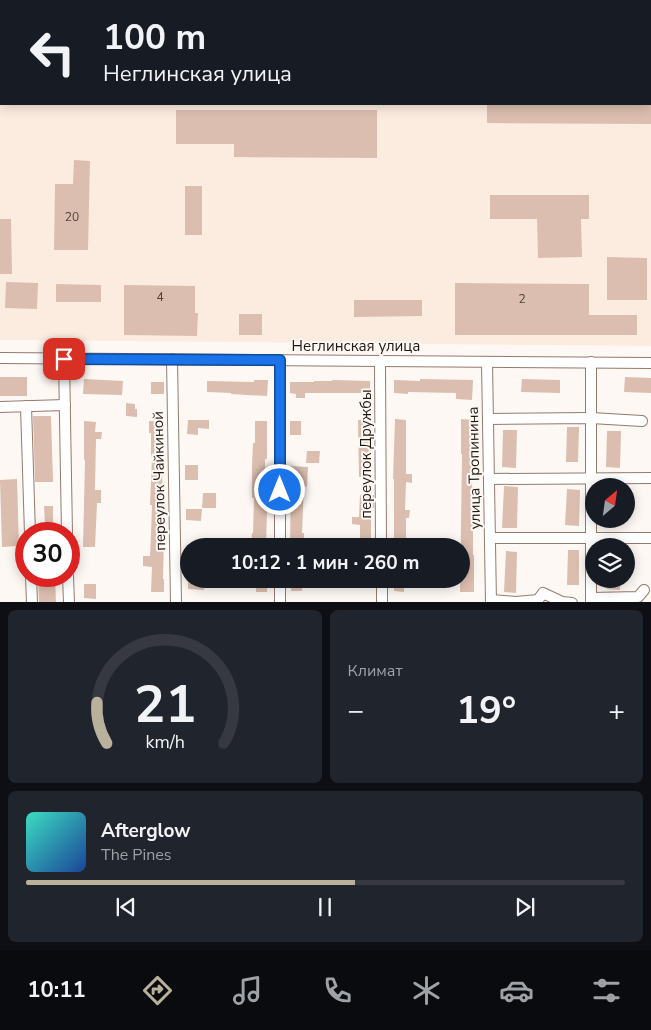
<!DOCTYPE html>
<html lang="ru">
<meta charset="utf-8">
<style>
body{margin:0;font-family:"Nunito Sans",sans-serif;background:#20242c;color:#f1f3f6;height:100vh;display:flex;flex-direction:column;font-size:19px;white-space:nowrap}
*{box-sizing:border-box;margin:0}
p{font-size:16px;color:#9ea1a6}
.icon{flex:none;width:28px;height:28px;fill:none;stroke:currentColor;stroke-width:2;stroke-linecap:round;stroke-linejoin:round}
.map{position:relative;height:602px;overflow:hidden}
.side{display:flex;flex-direction:column;gap:8px;padding:8px;background:#0d0f14;flex:1}
.side>*{flex:none}
.banner{position:absolute;left:0px;top:0px;width:651px;height:105px;box-shadow:0 2px 12px #0003;background:#171b24;color:#f1f3f6;overflow:hidden}
.needle{width:32px;rotate:29deg}
.controls{position:absolute;left:585px;top:478px;display:grid;gap:10px}
.controls a{display:grid;place-items:center;width:50px;height:50px;border-radius:50%;background:#171b24;box-shadow:0 2px 12px #0003;font-size:25px}
.speed{position:absolute;left:15px;top:522px;display:flex;gap:10px;font-size:25px;font-weight:700;text-align:center}
.speed>*{display:grid;place-content:center;width:65px;height:65px;border-radius:50%;background:#171b24;box-shadow:0 2px 12px #0003;line-height:1}
.speed .limit{border:8px solid #d22;background:#fff;color:#111}
.pin{position:absolute;display:grid;place-items:center;width:42px;height:42px;color:#fff;margin:-21px;border-radius:10px;box-shadow:0 2px 8px #0006}
.me{position:absolute;width:55px;margin:-28px;rotate:0deg;stroke-linejoin:round;filter:drop-shadow(0 0 4px #0008)}
.turn{display:flex;align-items:center;gap:18px;height:105px;padding:0 20px;font-size:22px}
.turn .icon{width:65px;height:65px;stroke-width:2.5}
.turn b{display:block;font-size:35px;line-height:42px}
.big{font-size:38px;font-weight:700;line-height:1.1}
.side .card{flex:1;display:flex;flex-direction:column;justify-content:center;gap:8px;min-width:0;padding:0 18px;border-radius:8px;background:#20242c}
.side .dial{align-items:center;gap:0}
.dial svg{height:130px;overflow:visible;fill:none;stroke:#363941;stroke-width:7;stroke-linecap:round;text-anchor:middle}
.dial text{fill:#f1f3f6;stroke:none}
.song{display:flex;align-items:center;gap:15px}
.cover{width:60px;height:60px;border-radius:8px;background:linear-gradient(135deg,hsl(170 70% 55%),hsl(220 70% 35%))}
.played{height:5px;border-radius:2px;background:linear-gradient(90deg,#bab19d 55%,#363941 55%)}
.keys{display:flex;justify-content:space-around;direction:ltr}
.heat{display:flex;justify-content:space-between;align-items:center;font-size:28px;direction:ltr}
.side .tiles{flex:1;display:grid;gap:8px;grid-template-columns:1fr 1fr}
.card:last-child{grid-column:span 2}
.trip{position:absolute;left:180px;top:538px;width:290px;height:50px;border-radius:25px;background:#171b24;box-shadow:0 2px 12px #0003;font-weight:700;line-height:50px;text-align:center}
.tabs{display:flex;height:80px;justify-content:space-around;align-items:center;background:#090b0e;color:#9ea1a6}
.tabs .icon{width:35px;height:35px}
.tabs .current{color:#bab19d}
.tabs b{font-size:22px;color:#f1f3f6}
.map>svg:first-child{display:block}
</style>
<div class="map">
<svg width="651" height="603" viewBox="0 0 651 603">
<rect width="100%" height="100%" fill="#fef8f5"/>
<path fill="#fcece0" fill-rule="evenodd" d="M0,0H651V346L0,340ZM1,1H650V104H1Z"/>
<g fill="#dbbeaf">
<polygon points="487,104 651,104 651,124 487,123"/>
<polygon points="176,110 377,110 377,158 234,157 234,144 176,144"/>
<polygon points="74,160 90,161 88,250 54,250 55,184 73,184"/>
<rect x="185" y="186" width="17" height="49"/>
<polygon points="490,195 589,195 589,219 581,219 582,257 538,258 537,219 490,219"/>
<polygon points="0,219 11,219 12,274 0,274"/>
<polygon points="607,257 647,258 647,300 607,300"/>
<polygon points="6,282 38,283 37,309 5,308"/>
<polygon points="455,283 589,284 589,315 637,315 637,335 455,335"/>
<polygon points="56,284 101,285 101,302 56,302"/>
<polygon points="124,285 195,286 195,313 198,313 197,336 124,335"/>
<polygon points="354,300 422,300 422,316 354,317"/>
<rect x="239" y="314" width="23" height="21"/>
<rect x="0" y="377" width="27" height="19"/>
<polygon points="625,377 651,378 651,393 624,392"/>
<polygon points="84,379 123,381 122,395 83,394"/>
<polygon points="420,379 473,380 472,400 456,399 456,393 408,392 408,394 394,393 394,380 420,381"/>
<polygon points="522,379 560,380 560,393 521,392"/>
<polygon points="254,380 268,380 267,396 231,394 231,393 207,392 207,381 254,382"/>
<polygon points="332,380 370,381 370,393 305,393 305,398 296,398 296,394 290,393 290,382 314,382 314,381 332,381"/>
<rect x="151" y="382" width="13" height="12"/>
<polygon points="126,403 135,404 135,409 137,409 137,417 126,416"/>
<polygon points="33,416 51,416 53,482 35,482"/>
<polygon points="395,419 406,420 406,474 412,474 412,483 406,482 405,510 410,510 409,518 406,518 406,546 394,546 394,479 393,479"/>
<polygon points="461,419 474,420 472,487 473,487 473,555 474,555 474,592 460,592 462,454 461,454"/>
<polygon points="188,420 209,420 209,429 198,428 198,435 187,434"/>
<polygon points="358,420 370,420 369,442 371,443 370,478 359,477"/>
<polygon points="84,421 96,422 95,432 102,432 101,439 96,439 95,490 101,490 101,503 97,503 95,547 83,547 85,460 84,460"/>
<polygon points="149,421 164,421 162,489 164,489 163,533 164,533 163,579 164,579 164,592 151,592 152,567 143,566 143,556 150,556 151,533 152,505 150,505 152,458 151,458 151,433 149,433"/>
<polygon points="255,421 267,421 267,459 265,459 265,488 267,488 266,511 267,511 266,546 251,546 252,533 253,533 254,498 252,498 252,465 253,443 255,443"/>
<rect x="290" y="421" width="11" height="14"/>
<polygon points="567,427 579,427 578,462 566,462"/>
<polygon points="503,430 517,430 516,468 502,467"/>
<polygon points="607,431 621,431 620,468 606,467"/>
<polygon points="307,451 320,451 319,463 306,463"/>
<rect x="185" y="465" width="13" height="15"/>
<polygon points="289,466 308,467 307,487 304,486 302,533 304,533 304,546 290,546 291,480 289,480"/>
<polygon points="17,479 19,546 2,547 0,480"/>
<polygon points="504,486 518,487 517,528 502,528"/>
<polygon points="567,489 580,490 579,526 565,525"/>
<polygon points="203,493 216,493 216,508 202,508"/>
<polygon points="360,495 374,495 374,508 371,508 371,544 360,543 360,525 352,524 352,517 359,517"/>
<polygon points="44,506 53,506 53,524 45,524"/>
<polygon points="186,509 202,509 201,521 186,520"/>
<polygon points="568,550 579,550 579,585 567,585"/>
<polygon points="506,551 517,552 516,593 504,592"/>
<polygon points="38,576 55,576 56,603 39,603"/>
<polygon points="188,579 204,579 204,590 188,589"/>
<polygon points="256,579 268,579 267,592 256,592"/>
<polygon points="291,579 303,579 302,591 291,591"/>
<polygon points="394,579 404,579 404,592 394,591"/>
<polygon points="608,579 620,579 620,590 607,589"/>
<polygon points="84,584 96,584 96,599 84,598"/>
</g>
<g fill="none" stroke-linecap="round" stroke-linejoin="round">
<g stroke="#947a6c" stroke-width="12">
<g id="minor">
<polyline points="0,358 651,363"/>
<polyline points="64,359 67,534"/>
<polyline points="172,359 176,603"/>
<polyline points="380,362 381,546"/>
<polyline points="487,362 491,603"/>
<polyline points="591,362 591,603"/>
<polyline points="26,406 30,534"/>
<polyline points="0,407 65,405"/>
<polyline points="488,419 591,418 642,421"/>
<polyline points="489,479 651,478"/>
<polyline points="490,538 651,538"/>
<polyline points="280,546 280,360"/>
<polyline points="31,576 32,603"/>
<polyline points="68,576 69,603"/>
<polyline points="382,579 382,603"/>
<polyline points="591,598 638,597 644,590"/>
<polyline points="491,600 516,602 538,600 543,593 562,602 572,603"/>
<polyline points="280,603 280,579"/>
</g>
</g>
<use href="#minor" stroke="#fff" stroke-width="10"/>
</g>
<g fill="none" stroke-linecap="round" stroke-linejoin="round">
<g stroke="#114b97" stroke-width="12">
<polyline id="route" points="64,359 280,360 280,490"/>
</g>
<use href="#route" stroke="#1a73e8" stroke-width="9"/>
</g>
<g text-anchor="middle" dominant-baseline="central" stroke-width="4" stroke-linejoin="round" paint-order="stroke">
<g font-size="12" fill="#504239">
<text x="72" y="217">20</text>
<text x="160" y="297">4</text>
<text x="522" y="299">2</text>
</g>
<g font-size="15" fill="#221812" stroke="#fef8f5">
<text x="356" y="346">Неглинская улица</text>
<text transform="translate(366 454) rotate(-90)">переулок Дружбы</text>
<text transform="translate(474 468) rotate(-91)">улица Тропинина</text>
<text transform="translate(159 481) rotate(-91)">переулок Чайкиной</text>
</g>
</g>
</svg>
<div class="controls">
<a><svg class="needle" viewBox="-14 -14 28 28"><path d="M0-13l5 13h-10z" fill="#e53935"/><path d="M0 13l5-13h-10z" fill="#9ea1a6"/></svg></a>
<a><svg class="icon" aria-label="layers" viewBox="0 0 24 24"><path d="M12 4l9 5-9 5-9-5zM3 14l9 5 9-5"/></svg></a>
</div>
<div class="speed"><div class="limit">30</div></div>
<div class="pin" style="left:64px;top:359px;background:#d93025"><svg class="icon" aria-label="arrive" viewBox="0 0 24 24"><path d="M6 21V4h12l-3 4 3 4H6"/></svg></div>
<svg class="me" style="left:280px;top:490px" viewBox="-20 -20 40 40"><circle r="17" fill="#1a73e8" stroke="#fff" stroke-width="3"/><path d="M0-11L8 9 0 5-8 9z" fill="#fff"/></svg>
<div class="trip">10:12 · 1 мин · 260 m</div>
<div class="banner">
<div class="turn"><svg class="icon" aria-label="left" viewBox="0 0 24 24"><path d="M17 20v-9H6M10 6l-5 5 5 5"/></svg><div><b>100 m</b>Неглинская улица</div></div>
</div>
</div>
<section class="side">
<div class="tiles">
<div class="card dial"><svg viewBox="0 0 100 80">
<path d="M14 69A42 42 0 1 1 86 69"/>
<path d="M14 69A42 42 0 0 1 8 44" stroke="#bab19d"/>
<text x="50" y="56" font-size="32" font-weight="700">21</text>
<text x="50" y="72" font-size="11">km/h</text>
</svg></div>
<div class="card"><p>Климат</p>
<div class="heat"><a>−</a><b class="big">19°</b><a>+</a></div>
</div>
<div class="card">
<div class="song"><i class="cover"></i><div><b>Afterglow</b><p>The Pines</p></div></div>
<div class="played"></div>
<div class="keys"><svg class="icon" aria-label="previous" viewBox="0 0 24 24"><path d="M18 5L8 12l10 7zM5 5v14"/></svg><svg class="icon" aria-label="pause" viewBox="0 0 24 24"><path d="M8 5v14M16 5v14"/></svg><svg class="icon" aria-label="next" viewBox="0 0 24 24"><path d="M6 5l10 7-10 7zM19 5v14"/></svg></div>
</div>
</div>
</section>
<nav class="tabs">
<b>10:11</b>
<svg class="icon current" aria-label="directions" viewBox="0 0 24 24"><path d="M12 3l9 9-9 9-9-9zM9 14v-3h6M13 9l2 2-2 2"/></svg>
<svg class="icon" aria-label="music" viewBox="0 0 24 24"><path d="M9 18V5l10-2v13"/><circle cx="6" cy="18" r="3"/><circle cx="16" cy="16" r="3"/></svg>
<svg class="icon" aria-label="phone" viewBox="0 0 24 24"><path d="M5 4h4l2 5-3 2q2 4 5 5l2-3 5 2v4C11 20 4 13 5 4z"/></svg>
<svg class="icon" aria-label="climate" viewBox="0 0 24 24"><path d="M12 3v18M4 7l16 10M4 17L20 7"/></svg>
<svg class="icon" aria-label="car" viewBox="0 0 24 24"><path d="M5 17H2v-5l4-1 3-4h7l3 4 3 1v5h-3M9 17h6M6 11h13"/><circle cx="7" cy="17" r="2"/><circle cx="17" cy="17" r="2"/></svg>
<svg class="icon" aria-label="filters" viewBox="0 0 24 24"><path d="M4 7h16M4 17h16"/><circle cx="9" cy="7" r="2"/><circle cx="15" cy="17" r="2"/></svg>
</nav>
